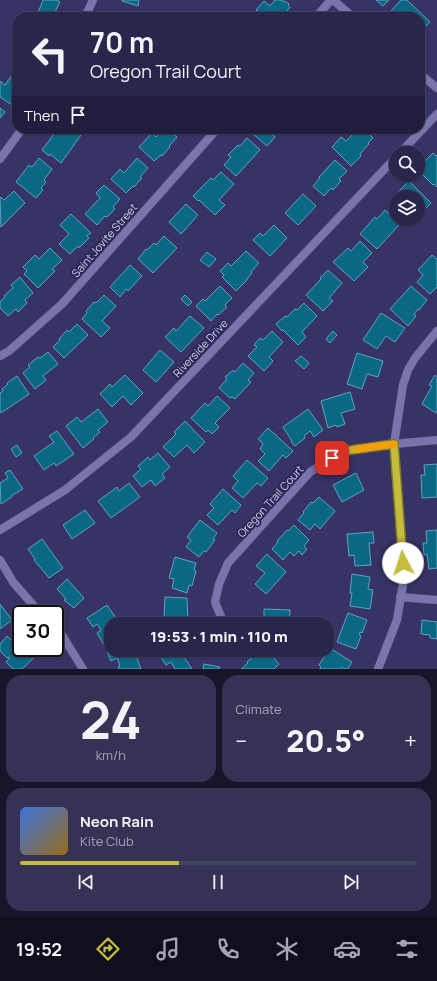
<!DOCTYPE html>
<meta charset="utf-8">
<style>
body{margin:0;font-family:Manrope,sans-serif;background:#353255;color:#f1f3f6;height:100vh;display:flex;flex-direction:column;font-size:15px;white-space:nowrap}
*{box-sizing:border-box;margin:0}
p{font-size:13px;color:#a5a5b5}
.icon{flex:none;width:22px;height:22px;fill:none;stroke:currentColor;stroke-width:2;stroke-linecap:round;stroke-linejoin:round}
.map{position:relative;height:669px;overflow:hidden}
.details{display:flex;flex-direction:column;gap:6px;padding:6px;background:#171529;flex:1}
.details>*{flex:none}
.hud{position:absolute;left:12px;top:12px;width:413px;height:122px;border-radius:16px;box-shadow:0 1px 3px #0004,0 0 0 1px #454363;background:#29264b;color:#f1f3f6;overflow:hidden}
.controls{position:absolute;left:389px;top:146px;display:grid;gap:8px}
.controls a{display:grid;place-items:center;width:36px;height:36px;border-radius:50%;background:#29264b;box-shadow:0 1px 3px #0004,0 0 0 1px #454363;font-size:20px}
.speed{position:absolute;left:12px;top:605px;display:flex;gap:8px;font-size:20px;font-weight:700;text-align:center}
.speed>*{display:grid;place-content:center;width:52px;height:52px;border-radius:50%;background:#29264b;box-shadow:0 1px 3px #0004,0 0 0 1px #454363;line-height:1}
.speed .limit{border:2px solid #111;border-radius:6px;background:#fff;color:#111}
.pin{position:absolute;display:grid;place-items:center;width:34px;height:34px;color:#fff;margin:-17px;border-radius:8px;box-shadow:0 2px 6px #0006}
.me{position:absolute;width:44px;margin:-22px;rotate:355deg;stroke-linejoin:round;filter:drop-shadow(0 0 3px #0008)}
.turn{display:flex;align-items:center;gap:14px;height:84px;padding:0 12px;font-size:18px}
.turn .icon{width:52px;height:52px;stroke-width:2.5}
.turn b{display:block;font-size:28px;line-height:34px}
.then{display:flex;align-items:center;height:38px;padding:0 12px;background:#0003;gap:8px;font-size:15px}
.big{font-size:30px;font-weight:800;line-height:1.1}
.details .tile{flex:1;display:flex;flex-direction:column;justify-content:center;gap:6px;min-width:0;padding:0 14px;border-radius:16px;background:#353255}
.details .dial{align-items:center;gap:0}
.dial b{font-size:52px;line-height:1}
.song{display:flex;align-items:center;gap:12px}
.cover{width:48px;height:48px;border-radius:6px;background:linear-gradient(135deg,hsl(220 70% 55%),hsl(40 70% 35%))}
.played{height:4px;border-radius:2px;background:linear-gradient(90deg,#c5bc3d 40%,#454363 40%)}
.keys{display:flex;justify-content:space-around;direction:ltr}
.heat{display:flex;justify-content:space-between;align-items:center;font-size:22px;direction:ltr}
.details .tiles{flex:1;display:grid;gap:6px;grid-template-columns:1fr 1fr}
.tile:last-child{grid-column:span 2}
.trip{position:absolute;left:104px;top:617px;width:230px;height:40px;border-radius:16px;background:#29264b;box-shadow:0 1px 3px #0004,0 0 0 1px #454363;font-weight:800;line-height:40px;text-align:center}
.menu{display:flex;height:64px;justify-content:space-around;align-items:center;background:#100f1e;color:#a5a5b5}
.menu .icon{width:28px;height:28px}
.menu .active{color:#c5bc3d}
.menu b{font-size:18px;color:#f1f3f6}
.map>svg:first-child{display:block}
</style>
<div class="map">
<svg width="437" height="669" viewBox="0 0 437 669">
<rect width="100%" height="100%" fill="#373364"/>
<g fill="#0b6884" stroke="#5ca4c0">
<polygon points="43,0 56,0 60,2 55,12 59,14 58,17 27,17 30,12 37,15"/>
<polygon points="122,0 139,0 138,6 122,1"/>
<polygon points="275,0 281,0 285,2 285,1 289,4 288,5 290,7 283,17 265,17 256,10 264,1 270,6"/>
<polygon points="376,0 389,0 383,6"/>
<polygon points="401,0 407,0 430,22 420,33 420,17 396,17 390,12"/>
<polygon points="117,12 129,17 115,17"/>
<polygon points="17,51 17,61 13,58"/>
<polygon points="14,72 17,75 17,97 12,105 0,97 0,81 5,85"/>
<polygon points="0,108 5,112 0,118"/>
<polygon points="64,129 73,129 81,135 61,163 50,154 49,156 42,150 57,130 61,133"/>
<polygon points="163,129 168,129 177,137 169,146 170,147 162,156 161,155 154,161 139,147 152,133 156,137"/>
<polygon points="256,129 277,129 272,134 275,137 267,146 252,133"/>
<polygon points="358,129 364,129 373,138 368,143 369,144 360,154 361,156 351,166 332,147 341,137 346,141"/>
<polygon points="247,138 260,150 236,176 224,165 231,157 228,155 238,145 240,146"/>
<polygon points="433,153 436,156 437,155 437,187 434,184 433,185 422,174 421,175 418,172 418,168"/>
<polygon points="39,158 52,169 44,180 46,182 41,188 43,190 36,198 16,182 29,165 32,167"/>
<polygon points="137,158 148,168 140,177 142,178 134,187 133,186 126,193 111,179 120,169 124,173"/>
<polygon points="335,160 347,171 339,179 341,181 333,190 331,188 324,196 313,186 320,178 319,177"/>
<polygon points="221,172 234,184 219,200 225,205 215,215 199,200 198,201 193,196 211,178 213,180"/>
<polygon points="409,181 431,203 421,213 418,210 418,197 396,197 396,205 390,200"/>
<polygon points="104,185 120,199 113,207 115,209 107,217 105,216 97,225 85,214 100,198 96,193"/>
<polygon points="14,191 25,203 1,227 0,198 1,197 4,200"/>
<polygon points="303,194 316,206 298,225 285,213"/>
<polygon points="186,204 198,215 181,234 169,222"/>
<polygon points="385,210 400,224 377,249 360,234 375,217 377,219"/>
<polygon points="71,214 91,233 87,236 89,238 79,248 78,246 70,254 59,244 69,234 60,225"/>
<polygon points="274,225 287,238 270,256 253,240 260,233 263,236"/>
<polygon points="164,236 177,248 153,273 138,259 146,249 147,250 154,243 156,245"/>
<polygon points="360,241 372,253 363,262 368,267 354,281 333,262 348,248 351,251"/>
<polygon points="50,248 62,260 52,269 55,271 38,288 24,274 27,271 23,267 35,255 39,259"/>
<polygon points="246,251 259,263 251,272 252,273 247,279 247,280 236,291 222,277 224,275 220,271 228,263 231,266"/>
<polygon points="207,252 216,259 209,267 200,260"/>
<polygon points="432,255 437,259 437,287 430,294 417,282 423,275 418,270"/>
<polygon points="130,265 142,276 128,291 126,289 120,297 110,287"/>
<polygon points="328,270 342,283 329,298 333,301 323,311 306,295 321,279 320,278"/>
<polygon points="20,277 33,293 25,300 27,303 18,312 16,309 8,316 0,308 0,302 5,297 4,296 13,288 11,285"/>
<polygon points="220,286 232,298 225,305 227,307 218,315 217,314 211,321 196,306 203,299 205,301"/>
<polygon points="411,286 427,300 419,310 418,309 414,314 416,316 408,326 390,309"/>
<polygon points="104,295 116,306 102,321 110,328 101,337 82,319 87,313 86,311 94,302 96,303"/>
<polygon points="185,295 192,302 188,306 181,299"/>
<polygon points="304,303 317,316 302,332 306,337 298,345 283,330 282,331 276,324 285,316 287,317 295,309 297,310"/>
<polygon points="381,313 405,328 395,342 386,336 377,349 363,340"/>
<polygon points="190,316 204,328 181,352 165,337 174,328 176,331"/>
<polygon points="77,324 88,335 64,358 53,347 60,340 59,339 67,330 69,332"/>
<polygon points="272,331 283,342 269,357 273,361 264,371 248,356 257,347 254,345 260,338 263,340"/>
<polygon points="333,331 337,335 330,343 326,339"/>
<polygon points="160,350 174,362 156,382 143,370"/>
<polygon points="48,352 58,364 43,376 46,380 35,389 23,373 30,367 28,365 38,357 40,358"/>
<polygon points="357,353 383,361 378,377 367,374 362,389 347,384"/>
<polygon points="301,356 309,363 304,369 295,361"/>
<polygon points="243,363 254,373 248,380 251,382 235,399 232,397 230,398 219,388 227,379 225,377 233,370 235,372"/>
<polygon points="125,375 143,393 131,405 123,396 112,407 100,394 110,384 112,387"/>
<polygon points="435,375 437,377 437,411 436,413 422,404 432,386 429,385"/>
<polygon points="17,376 29,394 1,413 0,411 0,393 3,391 2,389 8,384 7,383"/>
<polygon points="350,392 355,409 341,413 345,424 337,427 336,425 328,428 321,401"/>
<polygon points="217,396 230,408 215,423 219,427 212,434 208,430 206,432 191,418 205,403 208,406"/>
<polygon points="98,409 108,422 98,430 100,432 93,438 94,439 83,448 66,426 77,417 81,422"/>
<polygon points="308,409 323,430 314,437 310,431 304,436 305,438 295,446 291,442 292,441 283,427"/>
<polygon points="185,421 205,442 194,453 187,445 174,457 163,447 176,434 174,432"/>
<polygon points="268,428 293,451 286,458 283,455 269,471 258,461 265,454 260,449 263,444 258,439"/>
<polygon points="57,431 74,454 56,466 54,463 44,470 34,456 54,442 49,436"/>
<polygon points="17,445 22,453 16,457 11,449"/>
<polygon points="158,453 170,467 162,474 165,478 155,486 151,480 142,487 133,476 141,469 138,466 148,457 150,460"/>
<polygon points="247,460 268,478 261,486 257,483 243,498 232,488 238,481 233,476"/>
<polygon points="437,464 437,497 422,498 421,475 425,475 424,465"/>
<polygon points="10,470 23,489 11,496 12,497 1,504 0,483 8,478 5,473"/>
<polygon points="356,473 364,490 342,502 333,485"/>
<polygon points="129,483 140,497 111,518 98,501 117,487 119,491"/>
<polygon points="223,489 241,505 235,513 232,510 218,525 207,515 214,508 210,504"/>
<polygon points="319,497 335,511 320,529 315,524 310,530 298,520 304,513 303,512 311,502 313,503"/>
<polygon points="85,510 95,523 72,539 63,525"/>
<polygon points="200,520 217,533 213,539 215,540 206,552 204,551 199,557 186,547 191,540 187,537"/>
<polygon points="294,525 309,540 304,546 307,549 302,555 299,551 294,556 290,552 283,560 272,549 278,542 277,541 287,530 288,531"/>
<polygon points="437,530 437,568 429,569 427,554 424,555 423,543 427,543 426,531"/>
<polygon points="373,532 374,543 369,543 371,565 355,566 354,555 349,556 347,534"/>
<polygon points="42,539 63,568 49,578 34,560 35,559 28,549"/>
<polygon points="267,554 286,572 266,594 255,584 265,573 256,566"/>
<polygon points="175,557 196,563 194,570 196,571 192,586 189,585 187,593 172,588 174,579 169,578"/>
<polygon points="352,574 370,577 368,589 373,590 370,609 350,606 352,593 350,593"/>
<polygon points="67,579 84,598 74,608 64,600 66,599 57,589"/>
<polygon points="165,597 187,598 188,621 185,621 185,624 171,624 171,620 164,619"/>
<polygon points="0,604 12,620 0,629"/>
<polygon points="107,605 120,624 111,624 111,641 104,645 97,633 101,630 97,624 93,627 87,618"/>
<polygon points="264,609 290,610 289,624 264,624"/>
<polygon points="348,613 367,620 362,633 360,632 359,635 361,636 356,649 337,642"/>
<polygon points="422,620 437,622 437,639 430,638 430,635 421,634"/>
<polygon points="7,636 19,648 21,646 21,648 36,648 40,652 22,669 13,669 6,662 10,658 9,657 7,658 0,651 0,644"/>
<polygon points="330,648 352,662 348,669 345,669 342,667 341,669 320,669 321,667 319,665"/>
<polygon points="111,650 134,650 141,669 119,669 118,667 120,666 117,658 111,661 107,651"/>
<polygon points="164,650 193,650 193,651 184,657 192,669 175,669 171,662 166,665 159,655 164,652 163,651"/>
<polygon points="262,650 267,650 279,664 274,669 241,669 248,663 247,662 257,653 258,654"/>
<polygon points="204,664 220,667 219,669 203,669"/>
</g>
<g fill="none" stroke-linecap="round" stroke-linejoin="round">
<g stroke="#514c76" stroke-width="9">
<g id="minor">
<polyline points="333,0 353,17"/>
<polyline points="85,17 93,0"/>
<polyline points="316,17 331,0"/>
<polyline points="420,74 437,88"/>
<polyline points="400,153 437,114"/>
<polyline points="0,159 22,129"/>
<polyline points="0,356 9,351 62,304 217,129"/>
<polyline points="0,530 65,490 131,437 396,157"/>
<polyline points="0,560 13,582 41,614"/>
<polyline points="400,597 437,600"/>
<polyline points="224,624 215,602 219,584 228,563 310,472 344,451 394,444 437,440"/>
<polyline points="55,628 62,635 83,669"/>
<polyline points="378,669 397,620 404,578 394,444 403,385 408,370 415,358 437,331"/>
</g>
</g>
<use href="#minor" stroke="#7775ab" stroke-width="8"/>
</g>
<g fill="none" stroke-linecap="round" stroke-linejoin="round">
<g stroke="#807a28" stroke-width="10">
<polyline id="route" points="332,458 344,451 394,444 403,563"/>
</g>
<use href="#route" stroke="#c5bc3d" stroke-width="7"/>
<polyline stroke="#f59e0b" stroke-width="7" points="357,449 394,444"/>
</g>
<g text-anchor="middle" dominant-baseline="central" stroke-width="4" stroke-linejoin="round" paint-order="stroke">
<g font-size="11" fill="#d0d0ee" stroke="#2e2858">
<text transform="translate(104 240) rotate(-49)">Saint Jovite Street</text>
<text transform="translate(200 348) rotate(-47)">Riverside Drive</text>
<text transform="translate(270 501) rotate(-48)">Oregon Trail Court</text>
</g>
</g>
</svg>
<div class="controls">
<a><svg class="icon" aria-label="search" viewBox="0 0 24 24"><circle cx="10" cy="10" r="6"/><path d="M15 15l6 6"/></svg></a>
<a><svg class="icon" aria-label="layers" viewBox="0 0 24 24"><path d="M12 4l9 5-9 5-9-5zM3 14l9 5 9-5"/></svg></a>
</div>
<div class="speed"><div class="limit">30</div></div>
<div class="pin" style="left:332px;top:458px;background:#d93025"><svg class="icon" aria-label="arrive" viewBox="0 0 24 24"><path d="M6 21V4h12l-3 4 3 4H6"/></svg></div>
<svg class="me" style="left:403px;top:563px" viewBox="-20 -20 40 40"><circle r="19" fill="#fff"/><path d="M0-13L10 11 0 6-10 11z" fill="#c5bc3d"/></svg>
<div class="trip">19:53 · 1 min · 110 m</div>
<div class="hud">
<div class="turn"><svg class="icon" aria-label="left" viewBox="0 0 24 24"><path d="M17 20v-9H6M10 6l-5 5 5 5"/></svg><div><b>70 m</b>Oregon Trail Court</div></div>
<div class="then">Then<svg class="icon" aria-label="arrive" viewBox="0 0 24 24"><path d="M6 21V4h12l-3 4 3 4H6"/></svg></div>
</div>
</div>
<section class="details">
<div class="tiles">
<div class="tile dial"><b>24</b><p>km/h</p></div>
<div class="tile"><p>Climate</p>
<div class="heat"><a>−</a><b class="big">20.5°</b><a>+</a></div>
</div>
<div class="tile">
<div class="song"><i class="cover"></i><div><b>Neon Rain</b><p>Kite Club</p></div></div>
<div class="played"></div>
<div class="keys"><svg class="icon" aria-label="previous" viewBox="0 0 24 24"><path d="M18 5L8 12l10 7zM5 5v14"/></svg><svg class="icon" aria-label="pause" viewBox="0 0 24 24"><path d="M8 5v14M16 5v14"/></svg><svg class="icon" aria-label="next" viewBox="0 0 24 24"><path d="M6 5l10 7-10 7zM19 5v14"/></svg></div>
</div>
</div>
</section>
<nav class="menu">
<b>19:52</b>
<svg class="icon active" aria-label="directions" viewBox="0 0 24 24"><path d="M12 3l9 9-9 9-9-9zM9 14v-3h6M13 9l2 2-2 2"/></svg>
<svg class="icon" aria-label="music" viewBox="0 0 24 24"><path d="M9 18V5l10-2v13"/><circle cx="6" cy="18" r="3"/><circle cx="16" cy="16" r="3"/></svg>
<svg class="icon" aria-label="phone" viewBox="0 0 24 24"><path d="M5 4h4l2 5-3 2q2 4 5 5l2-3 5 2v4C11 20 4 13 5 4z"/></svg>
<svg class="icon" aria-label="climate" viewBox="0 0 24 24"><path d="M12 3v18M4 7l16 10M4 17L20 7"/></svg>
<svg class="icon" aria-label="car" viewBox="0 0 24 24"><path d="M5 17H2v-5l4-1 3-4h7l3 4 3 1v5h-3M9 17h6M6 11h13"/><circle cx="7" cy="17" r="2"/><circle cx="17" cy="17" r="2"/></svg>
<svg class="icon" aria-label="filters" viewBox="0 0 24 24"><path d="M4 7h16M4 17h16"/><circle cx="9" cy="7" r="2"/><circle cx="15" cy="17" r="2"/></svg>
</nav>
